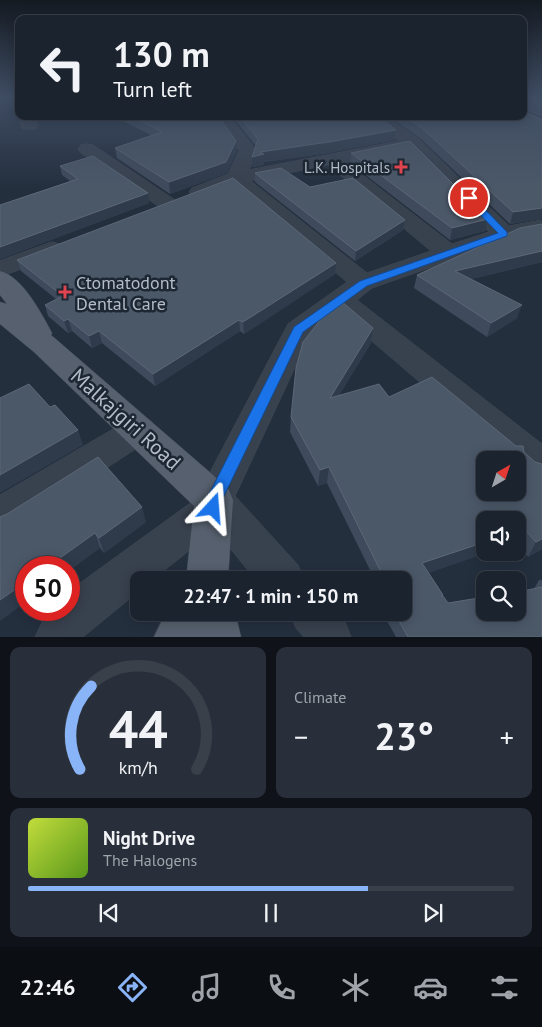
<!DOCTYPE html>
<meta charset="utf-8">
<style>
body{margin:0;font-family:"PT Sans",sans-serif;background:#282f3a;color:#f1f3f6;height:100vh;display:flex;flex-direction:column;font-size:19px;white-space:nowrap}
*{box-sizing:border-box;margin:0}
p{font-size:16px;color:#a0a4aa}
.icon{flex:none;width:28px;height:28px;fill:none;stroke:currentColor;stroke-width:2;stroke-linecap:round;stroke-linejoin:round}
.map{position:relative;height:637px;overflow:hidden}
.details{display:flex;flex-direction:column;gap:10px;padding:10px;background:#0f1319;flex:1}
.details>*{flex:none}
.top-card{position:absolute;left:15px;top:15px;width:512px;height:105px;border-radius:10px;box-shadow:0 2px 12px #0003,0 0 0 1px #39404a;background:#1b232e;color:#f1f3f6;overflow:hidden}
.needle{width:32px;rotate:39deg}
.fabs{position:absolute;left:476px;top:451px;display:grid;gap:10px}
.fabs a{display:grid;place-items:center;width:50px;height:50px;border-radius:10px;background:#1b232e;box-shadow:0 2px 12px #0003,0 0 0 1px #39404a;font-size:25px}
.speed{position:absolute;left:15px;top:556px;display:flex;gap:10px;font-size:25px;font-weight:700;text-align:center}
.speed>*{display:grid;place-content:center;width:65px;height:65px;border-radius:50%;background:#1b232e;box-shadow:0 2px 12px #0003,0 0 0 1px #39404a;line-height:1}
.speed .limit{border:8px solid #d22;background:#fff;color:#111}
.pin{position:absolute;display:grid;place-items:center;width:42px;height:42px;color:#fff;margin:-21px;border:2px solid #fff;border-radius:50%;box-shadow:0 1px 5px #0007}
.me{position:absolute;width:55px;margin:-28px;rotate:19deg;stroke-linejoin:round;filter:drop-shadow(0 0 4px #0008)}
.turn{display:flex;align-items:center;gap:18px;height:105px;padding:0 15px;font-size:22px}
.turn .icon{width:65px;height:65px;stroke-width:2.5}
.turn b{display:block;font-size:35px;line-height:42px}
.big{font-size:38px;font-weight:800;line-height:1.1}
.details .card{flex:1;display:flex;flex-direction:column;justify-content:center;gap:8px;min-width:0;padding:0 18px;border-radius:10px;background:#282f3a}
.details .dial{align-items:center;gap:0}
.dial svg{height:130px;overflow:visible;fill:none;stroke:#39404a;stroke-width:7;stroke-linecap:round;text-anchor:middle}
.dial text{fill:#f1f3f6;stroke:none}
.song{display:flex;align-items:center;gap:15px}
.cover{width:60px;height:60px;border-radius:8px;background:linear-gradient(135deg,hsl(70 70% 55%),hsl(90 70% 35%))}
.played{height:5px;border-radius:2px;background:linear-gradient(90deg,#8ab4f8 70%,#39404a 70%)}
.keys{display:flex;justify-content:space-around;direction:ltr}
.heat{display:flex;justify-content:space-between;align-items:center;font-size:28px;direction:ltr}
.details .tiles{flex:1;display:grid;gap:10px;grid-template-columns:1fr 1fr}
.card:last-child{grid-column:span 2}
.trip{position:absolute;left:130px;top:571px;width:282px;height:50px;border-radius:10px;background:#1b232e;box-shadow:0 2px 12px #0003,0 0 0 1px #39404a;font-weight:800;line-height:50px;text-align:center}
.dock{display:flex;height:80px;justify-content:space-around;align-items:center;background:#0b0e12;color:#a0a4aa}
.dock .icon{width:35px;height:35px}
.dock .active{color:#8ab4f8}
.dock b{font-size:22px;color:#f1f3f6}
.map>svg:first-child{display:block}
</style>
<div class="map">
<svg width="542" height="637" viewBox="0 0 542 637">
<rect width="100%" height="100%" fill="#242f3e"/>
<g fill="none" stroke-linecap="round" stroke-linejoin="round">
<g stroke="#414a57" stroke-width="1">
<g id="minor">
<polygon points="20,116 36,116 37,126 35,129 23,129 21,126"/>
<path d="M213,116H229L257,151L249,170L399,141L366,116H385L419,139L509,226L542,220V234L509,240L372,288L357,300L542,444V480L529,476L518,466V460H511L339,313L310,335L235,496L298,565L304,580H256L215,530L152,580H139V591L83,637H35L48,610H69V591L196,499L288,324L347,282L233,186C220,191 206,200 192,196L189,192L192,188L228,174L239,151ZM409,149L489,232L452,244L346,162ZM328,165L431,251L367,273L251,181Z"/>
<polygon points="87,144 93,145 175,200 178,204 175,208 168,210 161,208 81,153 78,149 81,145"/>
<polygon points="52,242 60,244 64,249 60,254 0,277 0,261"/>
<polygon points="139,417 151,421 156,430 151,439 14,528 0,534 0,495 127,421"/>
<polygon points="290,612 341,612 351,637 304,637 296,628"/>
</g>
</g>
<g stroke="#414a57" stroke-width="1">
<g id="major">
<path d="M0,271C23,277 41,313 52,333L51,335L228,488L233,500L228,580H186L194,506L34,352L0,324V302L7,304L0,295Z"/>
<polygon points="166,612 235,612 241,637 154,637"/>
</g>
</g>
<use href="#minor" fill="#38414e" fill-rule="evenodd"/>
<use href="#major" fill="#56606e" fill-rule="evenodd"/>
</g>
<g fill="#3f4b5c">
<polygon points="524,98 542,98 542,117 524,110"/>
<polygon points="119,116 218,116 236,141 237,151 227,173 170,194 117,158 115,148 151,135 121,120"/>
<polygon points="232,116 378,116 396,130 395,140 328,153 264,162 264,165 252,167 256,146"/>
<polygon points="388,116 524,116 542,119 542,219 510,224 420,138"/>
<polygon points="351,153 488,219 485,231 450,240 350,163"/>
<polygon points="60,166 149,203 0,259 0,205 70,181 62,175"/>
<polygon points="255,173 310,187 405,220 403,230 355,261 255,182"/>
<polygon points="542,224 542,262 471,279 517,318 487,337 414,288 417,275"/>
<polygon points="17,260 336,263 335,274 244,334 240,331 155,386 102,343 92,348 72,331 68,333 48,316 45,305 56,299 21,271"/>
<polygon points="373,328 371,343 339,395 389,397 432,377 542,549 528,557 518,545 518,520 429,573 443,595 442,596 448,603 534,589 539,580 542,580 542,637 396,637 382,612 404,612 404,580 375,580 327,483 318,486 290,432 291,417"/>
<polygon points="0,517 146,522 104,553 100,548"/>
</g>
<g fill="#2f3b4b">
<polygon points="525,100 527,100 525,109 524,110"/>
<polygon points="396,130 395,140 328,153 264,162 264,165 252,167 252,157 260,152"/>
<polygon points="236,141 237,151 227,173 170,194 169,182"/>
<polygon points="148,193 149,203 0,259 0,247"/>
<polygon points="542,208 542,219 510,224 513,212"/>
<polygon points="488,219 485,231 450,240 452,228"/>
<polygon points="405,220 403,230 355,261 356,251"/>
<polygon points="542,251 542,262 452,284 455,271"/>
<polygon points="336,263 335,274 244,334 243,322"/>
<polygon points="522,305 517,318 487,337 491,323"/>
<polygon points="68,319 72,331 68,333 64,321"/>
<polygon points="239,320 240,331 155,386 153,374"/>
<polygon points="373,328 371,343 328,414 330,398"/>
<polygon points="99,331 102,343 92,348 89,336"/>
<polygon points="78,430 83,445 0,493 0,475"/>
<polygon points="329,467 327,483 318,486 320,470"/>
<polygon points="142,507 146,522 104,553 99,538"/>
<polygon points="524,529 518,541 518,531"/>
<polygon points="95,533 100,548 69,571 69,568 46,568"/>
<polygon points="542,539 542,549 528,557 536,542"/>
<polygon points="485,542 485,552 490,552 417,577 422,563"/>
<polygon points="26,582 26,602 0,621 0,600"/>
</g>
<g fill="#4b5868" stroke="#5c6777" fill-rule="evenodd">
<polygon points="524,98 542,98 542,106 527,100 525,100 525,105 524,105"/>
<polygon points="524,112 542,119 542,208 513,212 422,128 404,116 524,116"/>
<polygon points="131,116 218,116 236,141 226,162 169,182 115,148 162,132"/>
<polygon points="239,116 378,116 396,130 329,142 260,152 264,154 252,157 258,139"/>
<polygon points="410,141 488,219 452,228 351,153"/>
<polygon points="93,156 148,193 0,247 0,205 78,179 60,166"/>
<polygon points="281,168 310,187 353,178 405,220 356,251 255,173"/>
<polygon points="233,178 336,263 243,322 239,320 153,374 99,331 89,336 68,319 64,321 45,305 63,296 17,260"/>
<polygon points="542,224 542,251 455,271 522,305 491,323 417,275 520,228"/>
<path d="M341,301L373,328L330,398L379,384L389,397L432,377L516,446H523L524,452L535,462L542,464V539L536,542L524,529L518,531V520H485V542L422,563L443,595L441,596H443L448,603L485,597V612H518V592L542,587V637H408L394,612H404V580H385L329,467L320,470L291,417L296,368L303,342L321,319ZM485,460H518V492H485Z"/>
<polygon points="29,384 50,407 55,405 78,430 0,475 0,398"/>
<polygon points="98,457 142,507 99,538 95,533 46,568 26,568 26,582 0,600 0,517 7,514"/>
</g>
<linearGradient id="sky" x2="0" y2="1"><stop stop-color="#141a22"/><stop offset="0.52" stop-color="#3f4d63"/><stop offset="1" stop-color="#3f4d63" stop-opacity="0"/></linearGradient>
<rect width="542" height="187" fill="url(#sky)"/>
<polygon fill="#1a73e8" stroke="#114b97" points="469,195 472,196 507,232 507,236 367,286 303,332 222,500 219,514 213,516 207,514 205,508 206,500 294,327 360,281 498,233 466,200 465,198"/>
<g fill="#e0444e" stroke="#1d2633" stroke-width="2">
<path d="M398.5 159.5h5v5h5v5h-5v5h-5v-5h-5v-5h5z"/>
<path d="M62.5 284.5h5v5h5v5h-5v5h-5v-5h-5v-5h5z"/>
</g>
<g text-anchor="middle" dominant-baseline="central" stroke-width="5" stroke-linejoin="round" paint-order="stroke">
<g font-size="15" fill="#b4bcc9" stroke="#1d2633" text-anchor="end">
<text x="390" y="167">L.K. Hospitals</text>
</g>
<g font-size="18" fill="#b4bcc9" stroke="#1d2633" text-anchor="start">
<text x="76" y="282">Ctomatodont<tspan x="76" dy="21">Dental Care</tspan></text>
</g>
<g font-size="21" fill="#b4bcc9" stroke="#1d2633">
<text transform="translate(126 419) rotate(42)">Malkajgiri Road</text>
</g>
</g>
</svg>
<div class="fabs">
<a><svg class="needle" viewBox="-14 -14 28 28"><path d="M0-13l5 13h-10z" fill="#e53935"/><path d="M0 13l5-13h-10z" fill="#a0a4aa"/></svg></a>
<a><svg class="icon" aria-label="sound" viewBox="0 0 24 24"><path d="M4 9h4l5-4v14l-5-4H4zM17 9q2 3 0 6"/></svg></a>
<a><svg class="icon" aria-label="search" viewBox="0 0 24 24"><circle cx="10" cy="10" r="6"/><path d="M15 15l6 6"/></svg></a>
</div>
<div class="speed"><div class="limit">50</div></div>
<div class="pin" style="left:469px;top:198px;background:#d93025"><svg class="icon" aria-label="arrive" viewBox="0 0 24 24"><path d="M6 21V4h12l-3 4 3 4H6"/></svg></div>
<svg class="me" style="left:213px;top:508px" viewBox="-20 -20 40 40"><path d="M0-17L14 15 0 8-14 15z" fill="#1a73e8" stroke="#fff" stroke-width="4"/></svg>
<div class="trip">22:47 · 1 min · 150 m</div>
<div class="top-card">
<div class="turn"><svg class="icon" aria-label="left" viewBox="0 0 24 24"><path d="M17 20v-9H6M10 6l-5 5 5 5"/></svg><div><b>130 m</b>Turn left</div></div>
</div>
</div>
<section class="details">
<div class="tiles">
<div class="card dial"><svg viewBox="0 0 100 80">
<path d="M14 69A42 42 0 1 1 86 69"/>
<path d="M14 69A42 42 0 0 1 21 18" stroke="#8ab4f8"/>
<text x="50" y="56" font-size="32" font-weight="700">44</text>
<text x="50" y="72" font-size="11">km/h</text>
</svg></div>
<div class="card"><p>Climate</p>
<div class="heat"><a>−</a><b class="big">23°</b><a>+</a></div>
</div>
<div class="card">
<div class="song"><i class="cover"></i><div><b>Night Drive</b><p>The Halogens</p></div></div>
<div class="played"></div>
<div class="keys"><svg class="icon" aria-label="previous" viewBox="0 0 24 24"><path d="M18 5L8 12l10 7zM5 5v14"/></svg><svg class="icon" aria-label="pause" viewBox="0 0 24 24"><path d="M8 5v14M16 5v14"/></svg><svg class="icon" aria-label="next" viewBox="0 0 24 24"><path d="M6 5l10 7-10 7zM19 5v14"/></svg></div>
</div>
</div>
</section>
<nav class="dock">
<b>22:46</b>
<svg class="icon active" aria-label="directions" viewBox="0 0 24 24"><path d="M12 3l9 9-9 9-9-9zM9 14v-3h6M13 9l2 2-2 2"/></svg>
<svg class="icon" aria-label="music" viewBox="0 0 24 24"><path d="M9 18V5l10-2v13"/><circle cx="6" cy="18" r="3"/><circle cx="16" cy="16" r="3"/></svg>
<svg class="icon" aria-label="phone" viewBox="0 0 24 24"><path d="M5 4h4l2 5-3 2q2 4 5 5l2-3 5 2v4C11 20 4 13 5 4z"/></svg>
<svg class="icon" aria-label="climate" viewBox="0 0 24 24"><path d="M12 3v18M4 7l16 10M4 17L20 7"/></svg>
<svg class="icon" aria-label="car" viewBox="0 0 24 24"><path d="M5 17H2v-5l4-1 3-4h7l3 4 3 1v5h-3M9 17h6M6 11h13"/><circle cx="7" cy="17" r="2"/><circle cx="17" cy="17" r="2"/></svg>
<svg class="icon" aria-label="filters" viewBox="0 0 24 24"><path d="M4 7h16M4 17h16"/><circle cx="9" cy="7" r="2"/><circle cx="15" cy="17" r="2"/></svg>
</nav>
